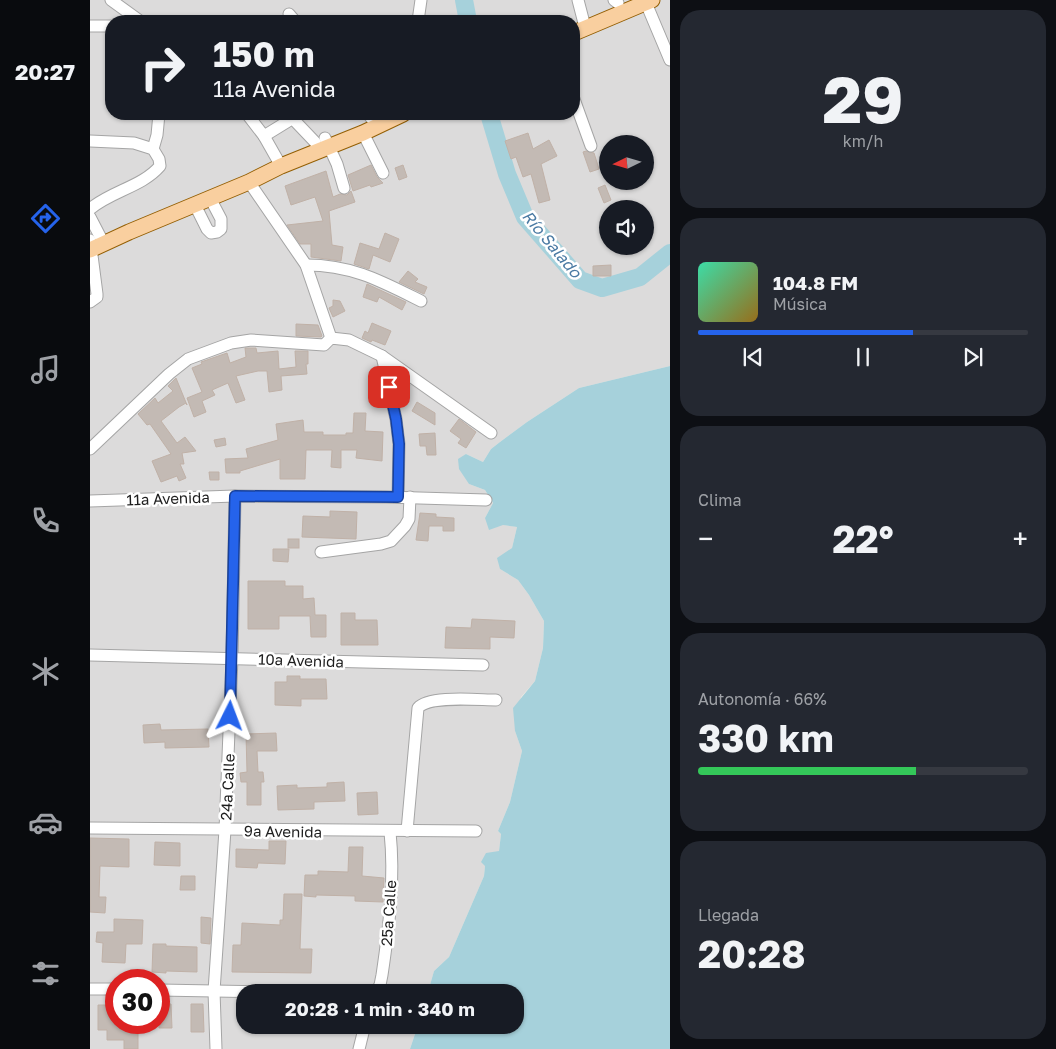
<!DOCTYPE html>
<html lang="es">
<meta charset="utf-8">
<style>
body{margin:0;font-family:"Golos Text",sans-serif;background:#242831;color:#f1f3f6;height:100vh;display:flex;flex-direction:column;font-size:19px;white-space:nowrap}
*{box-sizing:border-box;margin:0}
p{font-size:16px;color:#9ea1a6}
.icon{flex:none;width:28px;height:28px;fill:none;stroke:currentColor;stroke-width:2;stroke-linecap:round;stroke-linejoin:round}
.map{position:relative;flex:1;overflow:hidden}
.side{display:flex;flex-direction:column;gap:10px;padding:10px;background:#0d0f14;width:386px}
.side>*{flex:none}
.banner{position:absolute;left:15px;top:15px;width:475px;height:105px;border-radius:20px;box-shadow:0 1px 4px #0004;background:#171b24;color:#f1f3f6;overflow:hidden}
.needle{width:32px;rotate:265deg}
.tools{position:absolute;left:509px;top:135px;display:grid;gap:10px}
.tools a{display:grid;place-items:center;width:55px;height:55px;border-radius:50%;background:#171b24;box-shadow:0 1px 4px #0004;font-size:25px}
.speed{position:absolute;left:15px;top:969px;display:flex;gap:10px;font-size:25px;font-weight:700;text-align:center}
.speed>*{display:grid;place-content:center;width:65px;height:65px;border-radius:50%;background:#171b24;box-shadow:0 1px 4px #0004;line-height:1}
.speed .limit{border:8px solid #d22;background:#fff;color:#111}
.pin{position:absolute;display:grid;place-items:center;width:42px;height:42px;color:#fff;margin:-21px;border-radius:10px;box-shadow:0 2px 8px #0006}
.me{position:absolute;width:55px;margin:-28px;rotate:3deg;stroke-linejoin:round;filter:drop-shadow(0 0 4px #0008)}
.turn{display:flex;align-items:center;gap:18px;height:105px;padding:0 25px;font-size:22px}
.turn .icon{width:65px;height:65px;stroke-width:2.5}
.turn b{display:block;font-size:35px;line-height:42px}
.big{font-size:38px;font-weight:700;line-height:1.1}
.side .card{flex:1;display:flex;flex-direction:column;justify-content:center;gap:8px;min-width:0;padding:0 18px;border-radius:20px;background:#242831}
.side .dial{align-items:center;gap:0}
.dial b{font-size:65px;line-height:1}
.song{display:flex;align-items:center;gap:15px}
.cover{width:60px;height:60px;border-radius:8px;background:linear-gradient(135deg,hsl(160 70% 55%),hsl(40 70% 35%))}
.played{height:5px;border-radius:2px;background:linear-gradient(90deg,#2563eb 65%,#363941 65%)}
.keys{display:flex;justify-content:space-around;direction:ltr}
.heat{display:flex;justify-content:space-between;align-items:center;font-size:28px;direction:ltr}
.charge{height:8px;border-radius:4px;background:linear-gradient(90deg,#34c759 66%,#363941 0)}
.trip{position:absolute;left:146px;top:984px;width:288px;height:50px;border-radius:20px;background:#171b24;box-shadow:0 1px 4px #0004;font-weight:700;line-height:50px;text-align:center}
main{display:flex;flex:1;min-height:0}
.tab-bar{display:flex;flex-direction:column;width:90px;justify-content:space-around;align-items:center;background:#090b0e;color:#9ea1a6}
.tab-bar .icon{width:35px;height:35px}
.tab-bar .active{color:#2563eb}
.tab-bar b{font-size:22px;color:#f1f3f6}
.map>svg:first-child{display:block}
</style>
<main>
<nav class="tab-bar">
<b>20:27</b>
<svg class="icon active" aria-label="directions" viewBox="0 0 24 24"><path d="M12 3l9 9-9 9-9-9zM9 14v-3h6M13 9l2 2-2 2"/></svg>
<svg class="icon" aria-label="music" viewBox="0 0 24 24"><path d="M9 18V5l10-2v13"/><circle cx="6" cy="18" r="3"/><circle cx="16" cy="16" r="3"/></svg>
<svg class="icon" aria-label="phone" viewBox="0 0 24 24"><path d="M5 4h4l2 5-3 2q2 4 5 5l2-3 5 2v4C11 20 4 13 5 4z"/></svg>
<svg class="icon" aria-label="climate" viewBox="0 0 24 24"><path d="M12 3v18M4 7l16 10M4 17L20 7"/></svg>
<svg class="icon" aria-label="car" viewBox="0 0 24 24"><path d="M5 17H2v-5l4-1 3-4h7l3 4 3 1v5h-3M9 17h6M6 11h13"/><circle cx="7" cy="17" r="2"/><circle cx="17" cy="17" r="2"/></svg>
<svg class="icon" aria-label="filters" viewBox="0 0 24 24"><path d="M4 7h16M4 17h16"/><circle cx="9" cy="7" r="2"/><circle cx="15" cy="17" r="2"/></svg>
</nav>
<div class="map">
<svg width="580" height="1049" viewBox="0 0 580 1049">
<rect width="100%" height="100%" fill="#efebe4"/>
<path fill="#dcdbdb" fill-rule="evenodd" d="M0,0H580V366L489,388L437,422L410,442L401,449L393,462L376,454L379,484L395,490L403,503L395,518L414,525L427,527L422,548L410,569L428,580L439,595L454,621L453,648L445,681L431,697L425,731L432,751L420,802L408,831L411,834L409,851L395,866L394,876L359,957L344,971L338,992H155V1025H328L320,1049H0ZM21,21H484V114H21ZM518,144H555V181H518ZM518,209H555V246H518ZM26,980H69V1022H26Z"/>
<polygon fill="#a6d1db" points="580,366 580,1049 320,1049 328,1025 425,1025 425,992 338,992 344,971 359,957 394,876 395,866 391,862 396,853 409,851 411,834 408,831 420,802 432,751 425,731 423,708 445,681 453,648 454,621 439,595 428,580 410,569 407,558 422,548 427,527 413,525 399,530 395,518 403,503 395,490 379,484 369,469 368,459 376,454 393,462 401,449 410,442 437,422 489,388"/>
<g fill="none" stroke-linecap="round" stroke-linejoin="round">
<g stroke="#a6d1db" stroke-width="18">
<polyline points="374,0 378,21"/>
<polyline points="399,114 417,174 435,217 490,280 512,288 550,277 580,253"/>
</g>
</g>
<g fill="#c3bab4" stroke="#c0b1a7">
<polygon points="438,133 443,149 459,140 467,156 451,164 460,200 449,203 441,174 433,177 426,157 421,159 415,141"/>
<polygon points="496,151 504,153 509,169 500,172 493,152"/>
<polygon points="281,165 287,177 293,183 281,187 280,185 263,191 258,175"/>
<polygon points="313,165 317,177 309,180 305,168"/>
<polygon points="236,171 243,197 250,194 257,195 261,191 265,202 239,211 242,245 253,247 251,261 221,257 221,244 210,244 197,225 233,221 225,197 201,205 195,186"/>
<polygon points="515,185 521,200 514,203 508,188"/>
<polygon points="295,233 309,239 300,262 283,255 279,269 264,264 270,243 289,249"/>
<polygon points="521,265 521,276 503,276 503,266"/>
<polygon points="318,271 328,279 325,282 337,287 334,294 309,282"/>
<polygon points="277,284 316,302 312,310 289,297 287,302 273,297"/>
<polygon points="243,300 250,301 255,311 243,317 239,308 243,306"/>
<polygon points="282,323 301,331 295,345 282,340 281,342 272,338 275,331 278,333"/>
<polygon points="206,324 228,325 232,336 231,337 206,336"/>
<polygon points="155,348 166,348 167,353 188,351 189,369 206,367 205,351 218,351 218,364 216,364 217,374 191,376 192,390 179,392 177,371 168,371 146,376 155,400 146,403 138,383 122,390 125,395 112,401 116,412 104,417 97,398 112,392 102,368 112,364 111,362 137,353 140,363 156,357"/>
<polygon points="86,378 97,405 96,403 89,407 71,421 87,443 95,437 106,451 92,453 94,464 90,464 96,478 89,481 87,476 71,482 62,461 81,454 60,424 57,425 48,414 65,398 68,403 83,391 78,386"/>
<polygon points="311,378 320,385 315,393 307,387 306,385"/>
<polygon points="327,402 345,413 345,425 322,411"/>
<polygon points="264,413 276,413 275,431 293,432 292,461 266,458 267,450 251,450 251,468 241,467 242,450 216,450 215,479 190,479 190,459 150,471 150,473 136,473 135,459 158,458 156,449 188,440 186,424 213,420 214,432 233,432 233,435 256,435 256,433 263,433"/>
<polygon points="369,419 386,432 376,448 368,443 371,439 360,431"/>
<polygon points="345,433 346,455 337,455 336,446 330,446 329,434"/>
<polygon points="135,438 136,445 126,447 124,440"/>
<polygon points="119,472 129,472 129,480 120,480"/>
<polygon points="240,511 267,512 266,539 212,537 213,516 240,517"/>
<polygon points="330,513 346,514 346,517 364,518 364,531 353,531 353,526 339,526 338,541 326,540"/>
<rect x="198" y="539" width="11" height="9"/>
<polygon points="183,549 199,549 198,562 183,561"/>
<polygon points="158,581 195,581 195,586 213,586 213,599 224,598 225,615 236,615 236,637 221,637 220,616 189,616 189,629 158,629"/>
<polygon points="251,613 265,613 265,620 287,620 288,645 251,645"/>
<polygon points="382,619 425,621 424,638 400,637 400,649 355,648 356,627 381,628"/>
<polygon points="197,676 210,676 210,679 236,679 237,699 211,699 211,706 185,705 185,682 197,682"/>
<polygon points="70,724 71,730 118,729 119,747 75,748 75,742 54,743 53,725"/>
<polygon points="186,733 187,751 167,751 168,772 173,772 174,782 171,782 171,805 157,805 157,782 151,782 150,773 157,772 156,734"/>
<polygon points="254,782 255,801 224,802 224,809 188,810 187,786 207,785 207,788 237,787 237,783"/>
<polygon points="287,792 288,814 268,815 267,793"/>
<polygon points="0,838 39,839 39,867 10,866 9,897 16,897 15,913 0,912"/>
<polygon points="179,841 196,841 195,864 168,863 167,868 146,867 146,849 179,850"/>
<polygon points="65,842 90,843 90,866 64,865"/>
<polygon points="259,847 273,847 272,876 294,878 293,902 265,901 265,896 226,895 226,897 214,896 215,875 228,875 228,871 258,872"/>
<polygon points="91,876 105,876 105,890 90,890"/>
<polygon points="194,894 212,894 210,949 222,949 221,973 142,972 143,945 151,945 152,923 190,925 190,920 193,920"/>
<polygon points="111,917 121,918 120,944 111,943"/>
<polygon points="24,919 53,920 52,944 36,944 35,963 12,962 13,943 6,942 7,932 24,932"/>
<polygon points="63,944 76,944 76,946 107,947 107,972 76,971 76,973 62,972"/>
<polygon points="69,1004 81,1004 82,1028 69,1028"/>
<polygon points="101,1004 113,1004 114,1032 101,1032"/>
<polygon points="8,1005 26,1005 26,1022 36,1022 36,1026 48,1026 48,1049 34,1049 34,1040 17,1040 17,1030 8,1030"/>
</g>
<g fill="none" stroke-linecap="round" stroke-linejoin="round">
<g stroke="#a5a5a5" stroke-width="13">
<g id="minor">
<polyline points="21,0 50,21"/>
<polyline points="488,0 495,27"/>
<polyline points="524,0 528,3"/>
<polyline points="556,3 580,60"/>
<polyline points="199,14 205,21"/>
<polyline points="328,21 331,0"/>
<polyline points="0,26 21,26"/>
<polyline points="484,99 501,146"/>
<polyline points="157,114 174,136 191,166"/>
<polyline points="278,114 282,119"/>
<polyline points="273,133 293,173"/>
<polyline points="174,136 200,120 204,120 225,142 229,150"/>
<polyline points="235,138 247,164 254,188"/>
<path d="M0,141L44,143L63,149L69,159L70,166C52,187 21,191 0,209"/>
<polyline points="63,149 67,135 69,114"/>
<polyline points="159,182 216,265 241,338"/>
<polyline points="105,205 117,229 121,233 127,232 131,229 131,219 120,198"/>
<polyline points="0,217 14,244"/>
<polyline points="0,240 7,294 7,297 0,302"/>
<path d="M216,265C262,265 291,281 331,301"/>
<polyline points="292,356 306,419 309,444 308,497"/>
<polyline points="0,449 79,374 98,359 141,343 161,340 234,345 241,338 259,340 292,356 401,433"/>
<polyline points="0,501 145,496 296,497 396,500"/>
<polyline points="231,552 291,544 301,541 315,526 319,519 320,497"/>
<polyline points="0,655 393,665"/>
<polyline points="0,828 386,831"/>
<path d="M317,831L328,708C339,695 388,700 406,700"/>
<polyline points="0,989 26,989"/>
<polyline points="69,990 176,992"/>
<path d="M286,992L290,985L292,975C299,928 305,879 300,832"/>
<polyline points="126,1049 124,991 135,830 142,658 145,496"/>
<polyline points="269,1049 275,1025"/>
</g>
</g>
<g stroke="#945f04" stroke-width="17">
<g id="major">
<polyline points="484,33 562,0"/>
<polyline points="0,250 39,232 159,182 191,166 273,133 313,114"/>
</g>
</g>
<use href="#minor" stroke="#fff" stroke-width="11"/>
<use href="#major" stroke="#f9cf9f" stroke-width="15"/>
</g>
<g fill="none" stroke-linecap="round" stroke-linejoin="round">
<g stroke="#184099" stroke-width="12">
<polyline id="route" points="140,716 145,496 308,497 309,444 306,419 299,387"/>
</g>
<use href="#route" stroke="#2563eb" stroke-width="9"/>
</g>
<g text-anchor="middle" dominant-baseline="central" stroke-width="5" stroke-linejoin="round" paint-order="stroke">
<g font-size="15" fill="#1e1e1e" stroke="#fff">
<text transform="translate(78 498) rotate(-2)">11a Avenida</text>
<text transform="translate(211 660) rotate(2)">10a Avenida</text>
<text transform="translate(137 787) rotate(-87)">24a Calle</text>
<text transform="translate(193 831) rotate(1)">9a Avenida</text>
<text transform="translate(298 913) rotate(-86)">25a Calle</text>
</g>
<g font-size="16" font-style="italic" fill="#4a7aa3" stroke="#fff">
<text transform="translate(462 244) rotate(50)">Río Salado</text>
</g>
</g>
</svg>
<div class="tools">
<a><svg class="needle" viewBox="-14 -14 28 28"><path d="M0-13l5 13h-10z" fill="#e53935"/><path d="M0 13l5-13h-10z" fill="#9ea1a6"/></svg></a>
<a><svg class="icon" aria-label="sound" viewBox="0 0 24 24"><path d="M4 9h4l5-4v14l-5-4H4zM17 9q2 3 0 6"/></svg></a>
</div>
<div class="speed"><div class="limit">30</div></div>
<div class="pin" style="left:299px;top:387px;background:#d93025"><svg class="icon" aria-label="arrive" viewBox="0 0 24 24"><path d="M6 21V4h12l-3 4 3 4H6"/></svg></div>
<svg class="me" style="left:140px;top:716px" viewBox="-20 -20 40 40"><path d="M0-17L14 15 0 8-14 15z" fill="#2563eb" stroke="#fff" stroke-width="4"/></svg>
<div class="trip">20:28 · 1 min · 340 m</div>
<div class="banner">
<div class="turn"><svg class="icon" aria-label="right" viewBox="0 0 24 24"><path d="M7 20v-9h11M14 6l5 5-5 5"/></svg><div><b>150 m</b>11a Avenida</div></div>
</div>
</div>
<section class="side">
<div class="card dial"><b>29</b><p>km/h</p></div>
<div class="card">
<div class="song"><i class="cover"></i><div><b>104.8 FM</b><p>Música</p></div></div>
<div class="played"></div>
<div class="keys"><svg class="icon" aria-label="previous" viewBox="0 0 24 24"><path d="M18 5L8 12l10 7zM5 5v14"/></svg><svg class="icon" aria-label="pause" viewBox="0 0 24 24"><path d="M8 5v14M16 5v14"/></svg><svg class="icon" aria-label="next" viewBox="0 0 24 24"><path d="M6 5l10 7-10 7zM19 5v14"/></svg></div>
</div>
<div class="card"><p>Clima</p>
<div class="heat"><a>−</a><b class="big">22°</b><a>+</a></div>
</div>
<div class="card"><p>Autonomía · 66%</p><b class="big">330 km</b><div class="charge"></div></div>
<div class="card"><p>Llegada</p><b class="big">20:28</b></div>
</section>
</main>
